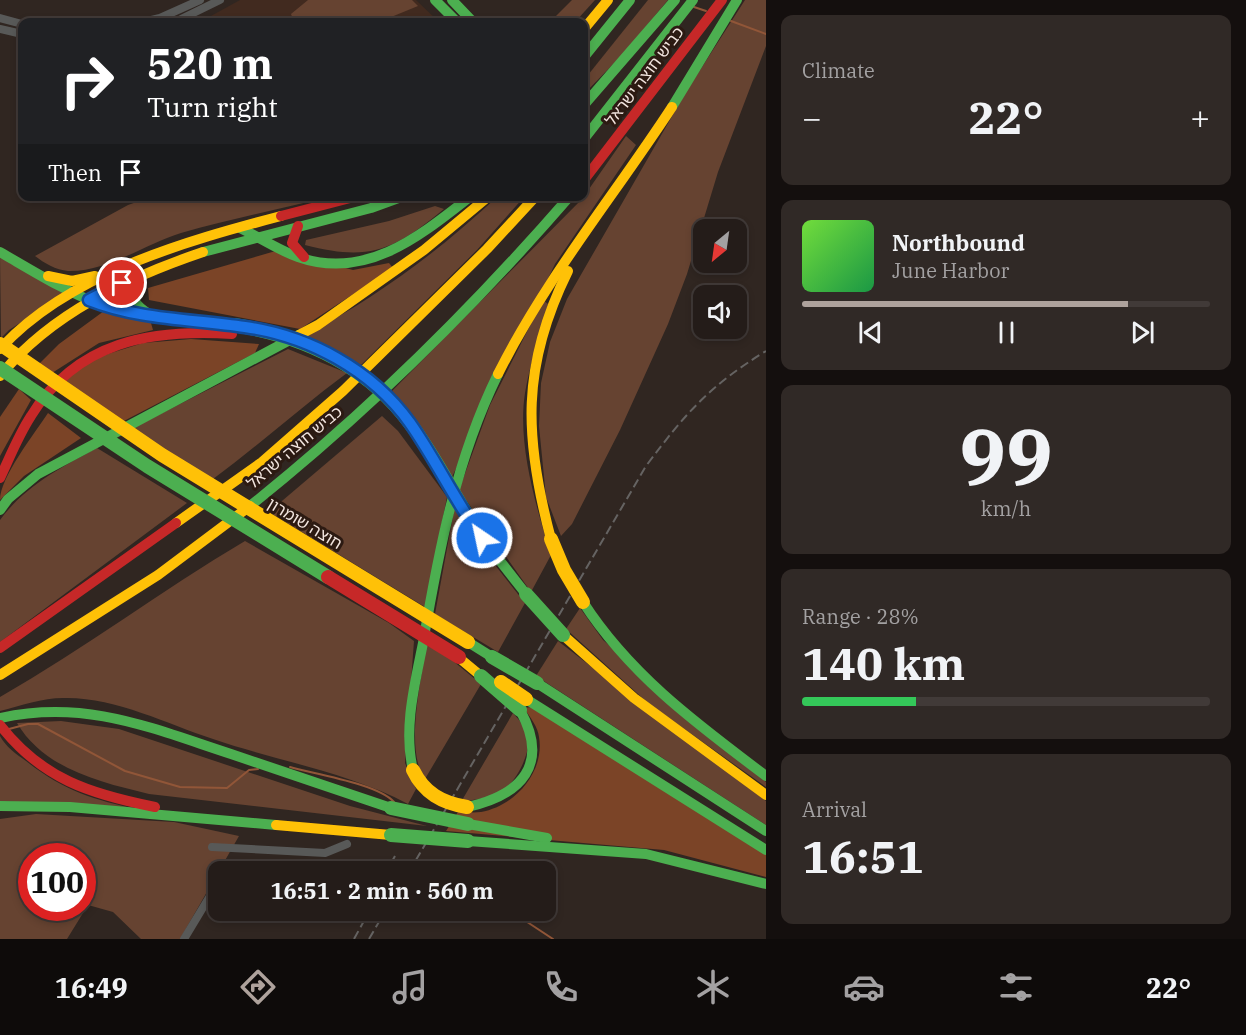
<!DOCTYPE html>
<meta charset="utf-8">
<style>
body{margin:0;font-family:"IBM Plex Serif","Noto Sans Hebrew",serif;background:#302926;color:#f1f3f6;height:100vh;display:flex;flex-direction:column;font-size:22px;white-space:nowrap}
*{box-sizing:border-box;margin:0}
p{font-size:20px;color:#a3a1a2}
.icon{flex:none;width:33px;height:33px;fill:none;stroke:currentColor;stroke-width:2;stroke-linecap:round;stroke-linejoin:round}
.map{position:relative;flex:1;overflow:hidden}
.panel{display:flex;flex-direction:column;gap:15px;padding:15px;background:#140f0e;width:480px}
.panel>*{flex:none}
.banner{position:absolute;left:18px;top:18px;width:570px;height:183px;border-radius:12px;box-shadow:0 3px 9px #0003,0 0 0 2px #413a38;background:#202124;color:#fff;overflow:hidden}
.needle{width:39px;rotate:209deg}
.fabs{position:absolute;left:693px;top:219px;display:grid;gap:12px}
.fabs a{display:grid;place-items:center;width:54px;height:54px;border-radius:12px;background:#241c19;box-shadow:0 3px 9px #0003,0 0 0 2px #413a38;font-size:30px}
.speed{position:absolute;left:18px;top:843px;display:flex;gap:12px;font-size:30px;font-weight:700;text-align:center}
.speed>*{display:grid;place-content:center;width:78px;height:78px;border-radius:50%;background:#241c19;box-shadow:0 3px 9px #0003,0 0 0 2px #413a38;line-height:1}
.speed .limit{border:9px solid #d22;background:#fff;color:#111}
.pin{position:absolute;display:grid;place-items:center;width:51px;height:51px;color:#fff;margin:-26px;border:3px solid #fff;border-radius:50%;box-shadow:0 2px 6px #0007}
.me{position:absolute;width:66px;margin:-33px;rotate:326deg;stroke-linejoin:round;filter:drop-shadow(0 0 4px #0008)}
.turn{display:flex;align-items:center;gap:21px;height:126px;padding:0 30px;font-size:27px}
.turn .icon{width:78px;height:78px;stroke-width:2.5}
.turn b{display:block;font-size:42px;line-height:51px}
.then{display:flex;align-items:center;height:57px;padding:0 30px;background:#0003;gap:12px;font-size:22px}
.big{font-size:45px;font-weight:800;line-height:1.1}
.panel .widget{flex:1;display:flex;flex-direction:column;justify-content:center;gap:9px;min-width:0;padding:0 21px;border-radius:12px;background:#302926}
.panel .dial{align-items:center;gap:0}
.dial b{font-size:78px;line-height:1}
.song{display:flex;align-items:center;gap:18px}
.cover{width:72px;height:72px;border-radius:9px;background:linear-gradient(135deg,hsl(100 70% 55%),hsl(140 70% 35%))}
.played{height:6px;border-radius:3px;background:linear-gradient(90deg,#aea29c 80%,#413a38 80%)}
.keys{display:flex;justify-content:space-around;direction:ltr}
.heat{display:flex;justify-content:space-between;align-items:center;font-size:33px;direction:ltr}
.charge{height:9px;border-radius:4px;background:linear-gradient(90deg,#34c759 28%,#413a38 0)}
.trip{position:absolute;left:208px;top:861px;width:348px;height:60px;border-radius:12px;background:#241c19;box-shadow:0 3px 9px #0003,0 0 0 2px #413a38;font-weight:800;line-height:60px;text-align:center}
.dock{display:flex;height:96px;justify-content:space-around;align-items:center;background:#0e0b0a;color:#a3a1a2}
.dock .icon{width:42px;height:42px}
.dock .current{color:#aea29c}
.dock b{font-size:27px;color:#f1f3f6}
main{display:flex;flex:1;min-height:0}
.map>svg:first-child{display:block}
</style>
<main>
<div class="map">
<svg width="766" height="939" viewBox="0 0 766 939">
<rect width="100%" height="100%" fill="#302621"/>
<polygon fill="#412a1f" points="240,0 416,0 439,22 200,22"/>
<g fill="#664331" fill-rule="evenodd">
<polygon points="308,0 412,0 418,6 379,22 294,22 291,14"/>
<polygon points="572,0 595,0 575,22 550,22"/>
<polygon points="648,0 668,0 622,55 584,94 584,80"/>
<polygon points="745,0 766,0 766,46 718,172 687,274 668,324 620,430 572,524 561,536 546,497 539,426 541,383 550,342 567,299 686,92"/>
<polygon points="626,136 636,145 555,264 452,477 410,413 392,391 582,199"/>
<path d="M151,197V196L329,197C280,209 230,219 181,233C145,244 107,272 68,271C56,270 44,263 35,256L128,205Z"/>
<path d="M497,197H524L477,250L361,365L305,335C376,298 439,251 497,197Z"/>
<path d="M435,206L444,209C394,250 370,262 305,245L306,240L389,221Z"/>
<polygon points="0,254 67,293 9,330 1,338"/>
<path d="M543,300L548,304C541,333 530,363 525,393C517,444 536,506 551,555L531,592L459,490L490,405Z"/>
<path d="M288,349L347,373C301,407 259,445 213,479L129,430Z"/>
<polygon points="382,416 398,431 447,497 425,607 269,512"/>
<path d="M97,448L187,503L0,642V520C25,486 60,468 97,448Z"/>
<polygon points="455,505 484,551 525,603 498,652 435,614"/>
<path d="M245,541L389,623L414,641L405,763L416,789L408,804C348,772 277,761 213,739C167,724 117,698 67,698C45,697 22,705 0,711V697C84,649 162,590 245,541Z"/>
<polygon points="580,608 603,640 766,782 766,787 648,703 566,629"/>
<polygon points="558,641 766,801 766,825 536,676"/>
<path d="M426,645L447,656L481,684L425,779C404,750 422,679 426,645Z"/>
<path d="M513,713C519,720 526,727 528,736C531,752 518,778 506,788C495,798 475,799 461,802Z"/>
<path d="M61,721L119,729L350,806L427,826L149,794C100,782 44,769 17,723Z"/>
<path d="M0,736C6,747 16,754 26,761C66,792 92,799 140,810L0,801Z"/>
<path d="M36,814L174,822L239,836L180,939H141L113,912L88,905L67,939H0V819ZM32,856H82V908H32Z"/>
</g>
<g fill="#7b4427">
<polygon points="279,250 353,270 389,263 393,268 300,329 149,300 148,288"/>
<polygon points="104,311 151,323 153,330 99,343 52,373 37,366 59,344"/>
<polygon points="191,339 259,344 255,353 120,423 63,382 92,359 143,343"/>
<polygon points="19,389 31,400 0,456 0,417"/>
<path d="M48,413L81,438L24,476L0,500C0,477 35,433 48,413Z"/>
<path d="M531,707L766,854V877L664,850L446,831L458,812C465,812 474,813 481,812C515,806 545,772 539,737C538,727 530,717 524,708Z"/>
</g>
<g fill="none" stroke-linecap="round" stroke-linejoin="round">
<g stroke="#915638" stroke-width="2">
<polyline points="694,7 706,11"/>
<polyline points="731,21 766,34"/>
<polyline points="9,729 28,724 38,724 125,771 180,787 227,788 249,770 258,769"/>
<path d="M290,767C315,774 378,784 394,802"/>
<polyline points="509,910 553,939"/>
</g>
<g stroke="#585958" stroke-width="8">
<polyline points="0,18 22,24"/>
<polyline points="143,22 160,18 200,0"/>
<polyline points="175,22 220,0"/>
<polyline points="0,29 22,34"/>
<polyline points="212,847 325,853 347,844"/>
<polyline points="225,872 228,866"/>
<polyline points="184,939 219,881"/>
</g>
<g stroke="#4caf50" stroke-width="10">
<polyline points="435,0 457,22"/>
<polyline points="452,0 473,22"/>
<polyline points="584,57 630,0"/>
<polyline points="584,105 675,0"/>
<polyline points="672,107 737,0"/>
<polyline points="584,139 693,0"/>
<path d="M240,228C259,237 278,250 298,257C366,281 420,236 471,196"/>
<path d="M0,252C33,271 66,292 102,305C137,318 174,320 211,323"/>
<polyline points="203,252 371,208 404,196"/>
<path d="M135,277C128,295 134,306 151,315"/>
<path d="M250,506C368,412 472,309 570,196"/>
<polyline points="0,510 8,499 38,474 299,335"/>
<polyline points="482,538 526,594"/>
<path d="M583,602C630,675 697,724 766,776"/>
<polyline points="468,642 492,657"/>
<polyline points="537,683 766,831"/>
<polyline points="526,699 766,850"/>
<path d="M0,718C86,699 151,728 231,754C284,772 338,790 391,808"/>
<path d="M413,770C403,729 415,683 423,643C439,549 456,460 498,374"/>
<polyline points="0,806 70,807 276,825"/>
<path d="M467,807C522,795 550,764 520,710"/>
<polyline points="468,824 547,838"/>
<polyline points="468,841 646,854 766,884"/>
</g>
<g stroke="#ffc107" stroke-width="10">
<polyline points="584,29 608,0"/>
<polyline points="48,276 72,281 95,276"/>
<polyline points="299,335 318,325 424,250 489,196"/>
<path d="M0,349C68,274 186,241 281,216"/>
<path d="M498,374C546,278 614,196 672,107"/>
<path d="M0,376C50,314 129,277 203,252"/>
<polyline points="176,523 262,462 343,391 487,249 536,196"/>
<path d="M551,539C524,438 521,366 568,271"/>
<polyline points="563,635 634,698 766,795"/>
<polyline points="452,652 481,676"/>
<polyline points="0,675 158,575 250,506"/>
<polyline points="276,825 391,835"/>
</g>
<g stroke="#c62828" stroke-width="10">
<polyline points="584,180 722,0"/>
<polyline points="281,216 358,196"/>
<polyline points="298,226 292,243 304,257"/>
<path d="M0,478C10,457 18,436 31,416C77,341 151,329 232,334"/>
<polyline points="0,648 176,523"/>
<path d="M0,725C42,779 90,794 155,807"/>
</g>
<g stroke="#656362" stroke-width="2" stroke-dasharray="9 4.5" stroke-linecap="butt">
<polyline points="386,872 395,856"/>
<path d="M409,872L646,466C685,414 709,386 766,351"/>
<polyline points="354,939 370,910"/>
<polyline points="369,939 386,910"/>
</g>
<g stroke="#4caf50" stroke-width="14">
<path d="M234,325C303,336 366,365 409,422C437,458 456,501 482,538"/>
<polyline points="0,368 147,466 328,577"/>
<polyline points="526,594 563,635"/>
<polyline points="492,657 537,683"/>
<polyline points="481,676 520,710"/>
<polyline points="391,808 468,824"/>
<polyline points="391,835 468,841"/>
</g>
<g stroke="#ffc107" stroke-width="14">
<polyline points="0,344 162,455 468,642"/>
<polyline points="551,539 564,570 583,602"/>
<polyline points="501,682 526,699"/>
<path d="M413,770C424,793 442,803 467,807"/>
</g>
<polyline stroke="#c62828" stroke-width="14" points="328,577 459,657"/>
</g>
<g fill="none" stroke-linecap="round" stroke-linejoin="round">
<g stroke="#114b97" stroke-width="15">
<path id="route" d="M122,283L89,300C140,320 192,319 245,327C309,336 372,370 410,423C436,460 455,501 482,538"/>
</g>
<use href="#route" stroke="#1a73e8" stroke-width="10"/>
</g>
<g text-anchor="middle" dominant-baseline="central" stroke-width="6" stroke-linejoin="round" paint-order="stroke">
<g font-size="16" fill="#f2e5df" stroke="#2c1a12">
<text transform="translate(644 76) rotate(-53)">כביש חוצה ישראל</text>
<text transform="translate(294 447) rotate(-40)">כביש חוצה ישראל</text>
<text transform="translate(305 523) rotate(31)">חוצה שומרון</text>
</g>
</g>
</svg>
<div class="fabs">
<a><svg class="needle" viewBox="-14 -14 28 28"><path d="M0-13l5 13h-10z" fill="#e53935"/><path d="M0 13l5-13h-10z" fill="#a3a1a2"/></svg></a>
<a><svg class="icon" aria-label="sound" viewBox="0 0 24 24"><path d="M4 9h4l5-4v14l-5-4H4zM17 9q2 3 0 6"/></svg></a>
</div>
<div class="speed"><div class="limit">100</div></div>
<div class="pin" style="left:122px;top:283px;background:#d93025"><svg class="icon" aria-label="arrive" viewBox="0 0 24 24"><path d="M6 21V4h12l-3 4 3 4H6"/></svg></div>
<svg class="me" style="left:482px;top:538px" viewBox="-20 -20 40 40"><circle r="17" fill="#1a73e8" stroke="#fff" stroke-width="3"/><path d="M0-11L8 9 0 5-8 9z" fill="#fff"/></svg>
<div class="trip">16:51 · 2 min · 560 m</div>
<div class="banner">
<div class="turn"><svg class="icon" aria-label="right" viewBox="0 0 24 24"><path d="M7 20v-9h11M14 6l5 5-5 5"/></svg><div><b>520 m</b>Turn right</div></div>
<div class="then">Then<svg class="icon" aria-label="arrive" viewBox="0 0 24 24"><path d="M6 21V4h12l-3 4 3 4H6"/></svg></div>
</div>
</div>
<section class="panel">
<div class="widget"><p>Climate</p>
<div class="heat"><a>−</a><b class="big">22°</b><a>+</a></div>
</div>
<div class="widget">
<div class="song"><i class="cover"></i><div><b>Northbound</b><p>June Harbor</p></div></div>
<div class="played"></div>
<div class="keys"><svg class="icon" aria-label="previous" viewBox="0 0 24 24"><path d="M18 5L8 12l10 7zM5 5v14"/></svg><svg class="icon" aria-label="pause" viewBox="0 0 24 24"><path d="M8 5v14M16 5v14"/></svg><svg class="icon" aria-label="next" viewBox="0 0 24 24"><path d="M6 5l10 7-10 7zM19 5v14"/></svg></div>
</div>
<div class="widget dial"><b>99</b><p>km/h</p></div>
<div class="widget"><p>Range · 28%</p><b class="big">140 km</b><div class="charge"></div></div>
<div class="widget"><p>Arrival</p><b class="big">16:51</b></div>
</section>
</main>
<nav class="dock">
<b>16:49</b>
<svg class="icon current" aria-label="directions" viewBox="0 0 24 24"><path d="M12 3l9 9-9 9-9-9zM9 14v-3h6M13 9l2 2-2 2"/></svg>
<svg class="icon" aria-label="music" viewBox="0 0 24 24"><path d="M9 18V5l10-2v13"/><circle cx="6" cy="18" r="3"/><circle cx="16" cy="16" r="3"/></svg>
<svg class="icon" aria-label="phone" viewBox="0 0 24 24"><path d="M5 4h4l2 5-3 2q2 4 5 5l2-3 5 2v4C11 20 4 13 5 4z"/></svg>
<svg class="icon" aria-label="climate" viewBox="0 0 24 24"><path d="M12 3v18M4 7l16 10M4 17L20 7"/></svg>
<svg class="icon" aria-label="car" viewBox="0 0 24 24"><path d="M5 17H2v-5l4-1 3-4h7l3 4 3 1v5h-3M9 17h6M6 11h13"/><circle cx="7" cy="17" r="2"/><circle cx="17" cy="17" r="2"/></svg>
<svg class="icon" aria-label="filters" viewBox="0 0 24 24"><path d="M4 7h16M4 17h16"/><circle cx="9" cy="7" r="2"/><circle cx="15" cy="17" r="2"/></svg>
<b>22°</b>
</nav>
